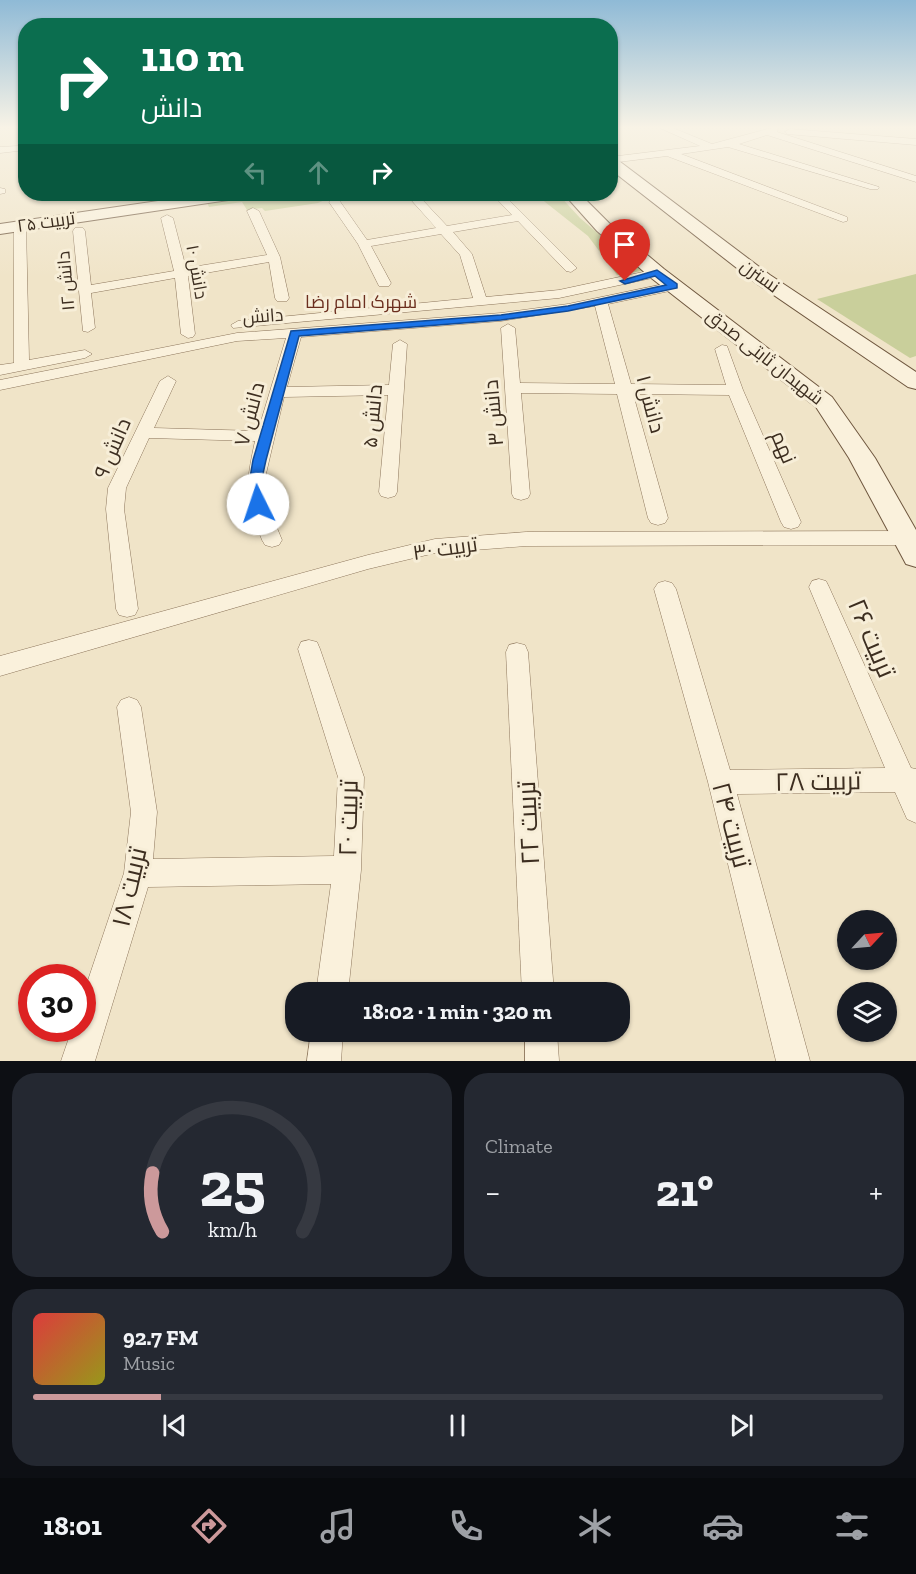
<!DOCTYPE html>
<meta charset="utf-8">
<style>
body{margin:0;font-family:"Zilla Slab",Cairo,serif;background:#242831;color:#f1f3f6;height:100vh;display:flex;flex-direction:column;font-size:22px;white-space:nowrap}
*{box-sizing:border-box;margin:0}
p{font-size:20px;color:#9ea1a6}
.icon{flex:none;width:33px;height:33px;fill:none;stroke:currentColor;stroke-width:2;stroke-linecap:round;stroke-linejoin:round}
.map{position:relative;height:1061px;overflow:hidden}
.drawer{display:flex;flex-direction:column;gap:12px;padding:12px;background:#0d0f14;flex:1}
.drawer>*{flex:none}
.banner{position:absolute;left:18px;top:18px;width:600px;height:183px;border-radius:24px;box-shadow:0 2px 4px #0004;background:#0b6e4f;color:#fff;overflow:hidden}
.needle{width:39px;rotate:64deg}
.fabs{position:absolute;left:837px;top:910px;display:grid;gap:12px}
.fabs a{display:grid;place-items:center;width:60px;height:60px;border-radius:50%;background:#171b24;box-shadow:0 2px 4px #0004;font-size:30px}
.speed{position:absolute;left:18px;top:964px;display:flex;gap:12px;font-size:30px;font-weight:700;text-align:center}
.speed>*{display:grid;place-content:center;width:78px;height:78px;border-radius:50%;background:#171b24;box-shadow:0 2px 4px #0004;line-height:1}
.speed .limit{border:9px solid #d22;background:#fff;color:#111}
.pin{position:absolute;display:grid;place-items:center;width:51px;height:51px;color:#fff;margin:-62px -26px;border-radius:50% 50% 50% 0;rotate:-45deg;box-shadow:0 0 6px #0007}
.pin .icon{rotate:45deg}
.me{position:absolute;width:66px;margin:-33px;rotate:356deg;stroke-linejoin:round;filter:drop-shadow(0 0 4px #0008)}
.turn{display:flex;align-items:center;gap:21px;height:126px;padding:0 24px;font-size:27px}
.turn .icon{width:78px;height:78px;stroke-width:2.5}
.turn b{display:block;font-size:42px;line-height:51px}
.lanes{display:flex;align-items:center;height:57px;padding:0 24px;background:#0003;justify-content:center;gap:30px;direction:ltr}
.lanes .off{opacity:.35}
.big{font-size:45px;font-weight:800;line-height:1.1}
.drawer .card{flex:1;display:flex;flex-direction:column;justify-content:center;gap:9px;min-width:0;padding:0 21px;border-radius:24px;background:#242831}
.drawer .dial{align-items:center;gap:0}
.dial svg{height:156px;overflow:visible;fill:none;stroke:#363941;stroke-width:7;stroke-linecap:round;text-anchor:middle}
.dial text{fill:#f1f3f6;stroke:none}
.song{display:flex;align-items:center;gap:18px}
.cover{width:72px;height:72px;border-radius:9px;background:linear-gradient(135deg,hsl(0 70% 55%),hsl(60 70% 35%))}
.played{height:6px;border-radius:3px;background:linear-gradient(90deg,#cc999b 15%,#363941 15%)}
.keys{display:flex;justify-content:space-around;direction:ltr}
.heat{display:flex;justify-content:space-between;align-items:center;font-size:33px;direction:ltr}
.drawer .tiles{flex:1;display:grid;gap:12px;grid-template-columns:1fr 1fr}
.card:last-child{grid-column:span 2}
.trip{position:absolute;left:285px;top:982px;width:345px;height:60px;border-radius:24px;background:#171b24;box-shadow:0 2px 4px #0004;font-weight:800;line-height:60px;text-align:center}
.menu{display:flex;height:96px;justify-content:space-around;align-items:center;background:#090b0e;color:#9ea1a6}
.menu .icon{width:42px;height:42px}
.menu .active{color:#cc999b}
.menu b{font-size:27px;color:#f1f3f6}
.map>svg:first-child{display:block}
</style>
<div class="map">
<svg width="916" height="1061" viewBox="0 0 916 1061">
<rect width="100%" height="100%" fill="#f0e4c8"/>
<g fill="#c9cf9b">
<polygon points="245,194 326,194 329,198 318,203 265,211 262,208 247,210 242,202 209,207 206,200"/>
<polygon points="535,194 558,194 580,218 642,271 617,275 588,236"/>
<polygon points="916,274 916,356 910,358 817,299"/>
</g>
<g fill="none" stroke-linecap="round" stroke-linejoin="round">
<g stroke="#8d765c" stroke-width="1">
<g id="street">
<polygon points="18,128 26,128 26,150 0,153 0,147 18,146"/>
<polygon points="660,128 673,128 712,144 771,128 778,128 777,132 916,176 916,182 767,135 739,144 879,187 878,189 870,189 728,147 681,154 847,217 847,221 843,222 667,156 610,163 610,157 700,146"/>
<polygon points="790,129 916,139 916,145 787,134 785,132"/>
<polygon points="0,188 5,189 5,193 0,194"/>
<polygon points="406,194 417,194 447,226 512,215 492,194 503,194 577,268 571,272 566,271 518,221 453,232 472,254 486,297 559,290 657,269 663,273 657,277 559,298 233,328 231,325 238,321 473,298 460,255 441,234 371,246 391,283 389,286 379,286 358,244 329,202 331,200 339,200 367,240 436,228"/>
<polygon points="253,208 259,211 280,257 289,298 287,301 277,301 275,298 269,262 188,276 195,334 193,337 188,338 181,334 175,278 91,293 95,328 88,332 83,331 73,231 75,228 83,228 85,231 91,285 174,271 161,218 167,215 173,218 186,268 267,255 247,211"/>
<polygon points="20,222 26,226 29,360 85,350 92,354 85,358 0,375 0,365 14,363 14,226"/>
<path d="M674,282L681,286L679,289L608,304L631,384L726,385L715,349L722,345L727,346L743,390L801,522L798,527L791,529L784,527L781,522L729,395L633,394L668,518L665,523L658,525L651,523L648,518L617,394L521,393L530,494L528,498L521,500L514,498L512,494L501,328L508,324L515,328L520,383L615,384L595,306L501,321L301,337L287,387L389,385L393,344L400,340L407,344L397,492L395,496L388,498L381,496L379,492L388,395L284,397L265,478L267,504L282,540L279,545L272,547L265,545L262,540C245,495 245,488 255,441L149,438L126,488L124,509L138,609L135,615L127,617L119,615L116,609L106,509L108,488L160,381L168,376L176,381L154,428L258,431L286,338L237,341L0,390V380L237,333L501,313L568,304Z"/>
<polygon points="906,531 913,533 916,538 913,543 906,545 526,546 435,553 368,569 0,676 0,656 368,555 435,539 526,532"/>
<polygon points="819,579 826,581 829,587 911,768 916,769 916,823 907,819 895,792 737,794 810,1061 776,1061 708,782 654,589 658,583 665,581 672,583 676,589 730,770 885,768 809,587 812,581"/>
<polygon points="309,640 317,642 320,649 364,777 361,870 348,993 316,993 331,884 148,887 95,1061 61,1061 72,1029 82,1029 82,998 124,873 131,812 117,707 121,700 129,697 137,700 141,707 157,812 153,859 334,856 338,777 298,649 301,642"/>
<polygon points="517,643 525,645 528,652 554,993 522,993 506,652 509,645"/>
<polygon points="311,1032 343,1032 341,1061 307,1061"/>
<polygon points="525,1032 557,1032 559,1061 525,1061"/>
</g>
</g>
<g stroke="#6f573f" stroke-width="2">
<g id="secondary">
<polygon points="610,157 615,158 770,275 916,372 916,389 908,387 756,283 610,169"/>
<polygon points="206,194 243,194 235,199 0,234 0,224"/>
<polygon points="564,194 580,194 609,223 664,269 832,397 875,458 916,530 916,567 906,564 849,458 816,407 650,277 597,231"/>
</g>
</g>
<use href="#street" fill="#faf1dc" fill-rule="evenodd"/>
<use href="#secondary" fill="#faf1dc" fill-rule="evenodd"/>
</g>
<linearGradient id="sky" x2="0" y2="1"><stop stop-color="#8fbad6"/><stop offset="0.46" stop-color="#f8f3e6"/><stop offset="1" stop-color="#f8f3e6" stop-opacity="0"/></linearGradient>
<rect width="916" height="277" fill="url(#sky)"/>
<polygon fill="#1a73e8" stroke="#114b97" stroke-width="1.5" points="657,270 677,284 677,288 568,311 501,320 299,336 266,460 262,478 265,504 258,509 252,504 250,478 253,460 291,331 501,315 568,306 666,285 655,276 625,284 620,281"/>
<g text-anchor="middle" dominant-baseline="central" stroke-width="6" stroke-linejoin="round" paint-order="stroke">
<g font-size="18" fill="#3d2e20" stroke="#f7eed8">
<text transform="translate(46 222) rotate(-8)">تربیت ۲۵</text>
<text transform="translate(197 272) rotate(80)">دانش ۱۰</text>
<text transform="translate(760 276) rotate(36)">نسترن</text>
<text transform="translate(66 281) rotate(-95)">دانش ۱۲</text>
<text transform="translate(263 316) rotate(-4)">دانش</text>
<text transform="translate(765 357) rotate(38)">شهیدان ثابتی صدق</text>
</g>
<g font-size="18" fill="#6b2e1e" stroke="#f7eed8">
<text x="361" y="302">شهرک امام رضا</text>
</g>
<g font-size="21" fill="#3d2e20" stroke="#f7eed8">
<text transform="translate(651 404) rotate(75)">دانش ۱</text>
<text transform="translate(493 413) rotate(-95)">دانش ۳</text>
<text transform="translate(249 414) rotate(-75)">دانش ۷</text>
<text transform="translate(372 416) rotate(-85)">دانش ۵</text>
<text transform="translate(784 447) rotate(67)">نهم</text>
<text transform="translate(112 448) rotate(-67)">دانش ۹</text>
<text transform="translate(445 548) rotate(-8)">تربیت ۳۰</text>
</g>
<g font-size="26" fill="#3d2e20" stroke="#f7eed8">
<text transform="translate(872 638) rotate(67)">تربیت ۲۶</text>
<text transform="translate(818 781) rotate(-1)">تربیت ۲۸</text>
<text transform="translate(348 818) rotate(-89)">تربیت ۲۰</text>
<text transform="translate(528 823) rotate(-93)">تربیت ۲۲</text>
<text transform="translate(732 825) rotate(75)">تربیت ۲۴</text>
<text transform="translate(129 887) rotate(-77)">تربیت ۱۸</text>
</g>
</g>
</svg>
<div class="fabs">
<a><svg class="needle" viewBox="-14 -14 28 28"><path d="M0-13l5 13h-10z" fill="#e53935"/><path d="M0 13l5-13h-10z" fill="#9ea1a6"/></svg></a>
<a><svg class="icon" aria-label="layers" viewBox="0 0 24 24"><path d="M12 4l9 5-9 5-9-5zM3 14l9 5 9-5"/></svg></a>
</div>
<div class="speed"><div class="limit">30</div></div>
<div class="pin" style="left:625px;top:281px;background:#d93025"><svg class="icon" aria-label="arrive" viewBox="0 0 24 24"><path d="M6 21V4h12l-3 4 3 4H6"/></svg></div>
<svg class="me" style="left:258px;top:504px" viewBox="-20 -20 40 40"><circle r="19" fill="#fff"/><path d="M0-13L10 11 0 6-10 11z" fill="#1a73e8"/></svg>
<div class="trip">18:02 · 1 min · 320 m</div>
<div class="banner">
<div class="turn"><svg class="icon" aria-label="right" viewBox="0 0 24 24"><path d="M7 20v-9h11M14 6l5 5-5 5"/></svg><div><b>110 m</b>دانش</div></div>
<div class="lanes"><svg class="icon off" aria-label="left" viewBox="0 0 24 24"><path d="M17 20v-9H6M10 6l-5 5 5 5"/></svg><svg class="icon off" aria-label="ahead" viewBox="0 0 24 24"><path d="M12 20V5M6 11l6-6 6 6"/></svg><svg class="icon" aria-label="right" viewBox="0 0 24 24"><path d="M7 20v-9h11M14 6l5 5-5 5"/></svg></div>
</div>
</div>
<section class="drawer">
<div class="tiles">
<div class="card dial"><svg viewBox="0 0 100 80">
<path d="M14 69A42 42 0 1 1 86 69"/>
<path d="M14 69A42 42 0 0 1 9 39" stroke="#cc999b"/>
<text x="50" y="56" font-size="32" font-weight="700">25</text>
<text x="50" y="72" font-size="11">km/h</text>
</svg></div>
<div class="card"><p>Climate</p>
<div class="heat"><a>−</a><b class="big">21°</b><a>+</a></div>
</div>
<div class="card">
<div class="song"><i class="cover"></i><div><b>92.7 FM</b><p>Music</p></div></div>
<div class="played"></div>
<div class="keys"><svg class="icon" aria-label="previous" viewBox="0 0 24 24"><path d="M18 5L8 12l10 7zM5 5v14"/></svg><svg class="icon" aria-label="pause" viewBox="0 0 24 24"><path d="M8 5v14M16 5v14"/></svg><svg class="icon" aria-label="next" viewBox="0 0 24 24"><path d="M6 5l10 7-10 7zM19 5v14"/></svg></div>
</div>
</div>
</section>
<nav class="menu">
<b>18:01</b>
<svg class="icon active" aria-label="directions" viewBox="0 0 24 24"><path d="M12 3l9 9-9 9-9-9zM9 14v-3h6M13 9l2 2-2 2"/></svg>
<svg class="icon" aria-label="music" viewBox="0 0 24 24"><path d="M9 18V5l10-2v13"/><circle cx="6" cy="18" r="3"/><circle cx="16" cy="16" r="3"/></svg>
<svg class="icon" aria-label="phone" viewBox="0 0 24 24"><path d="M5 4h4l2 5-3 2q2 4 5 5l2-3 5 2v4C11 20 4 13 5 4z"/></svg>
<svg class="icon" aria-label="climate" viewBox="0 0 24 24"><path d="M12 3v18M4 7l16 10M4 17L20 7"/></svg>
<svg class="icon" aria-label="car" viewBox="0 0 24 24"><path d="M5 17H2v-5l4-1 3-4h7l3 4 3 1v5h-3M9 17h6M6 11h13"/><circle cx="7" cy="17" r="2"/><circle cx="17" cy="17" r="2"/></svg>
<svg class="icon" aria-label="filters" viewBox="0 0 24 24"><path d="M4 7h16M4 17h16"/><circle cx="9" cy="7" r="2"/><circle cx="15" cy="17" r="2"/></svg>
</nav>
